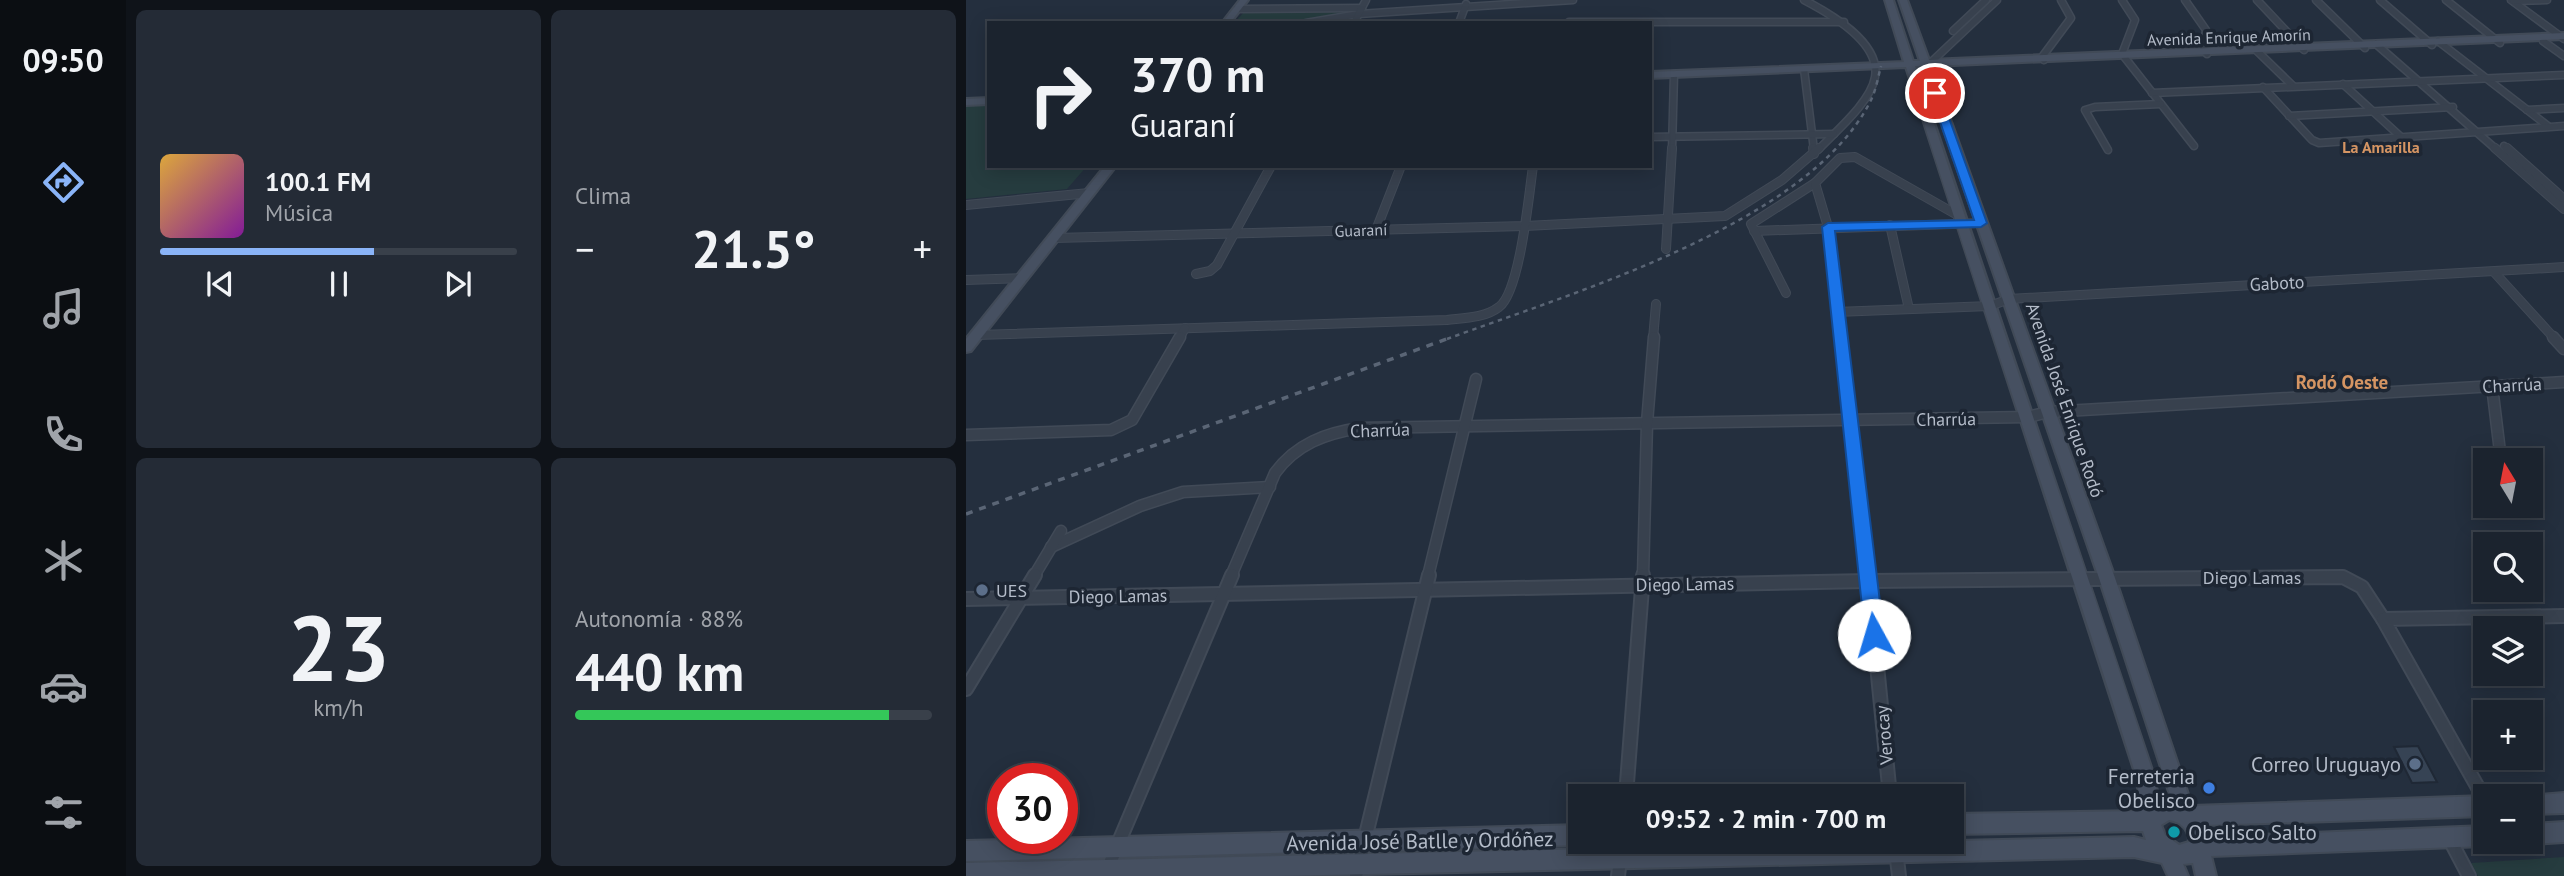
<!DOCTYPE html>
<html lang="es">
<meta charset="utf-8">
<style>
body{margin:0;font-family:"PT Sans",sans-serif;background:#242b36;color:#f1f3f6;height:100vh;display:flex;flex-direction:column;font-size:26px;white-space:nowrap}
*{box-sizing:border-box;margin:0}
p{font-size:23px;color:#a0a4aa}
.icon{flex:none;width:38px;height:38px;fill:none;stroke:currentColor;stroke-width:2;stroke-linecap:round;stroke-linejoin:round}
.map{position:relative;flex:1;overflow:hidden}
.side{display:flex;flex-direction:column;gap:10px;padding:10px;background:#0f1319;width:840px}
.side>*{flex:none}
.guide{position:absolute;left:21px;top:21px;width:665px;height:147px;border-radius:0px;box-shadow:0 4px 18px #0003,0 0 0 2px #39404a;background:#1b232e;color:#f1f3f6;overflow:hidden}
.needle{width:46px;rotate:350deg}
.fabs{position:absolute;left:1507px;top:448px;display:grid;gap:14px}
.fabs a{display:grid;place-items:center;width:70px;height:70px;border-radius:0px;background:#1b232e;box-shadow:0 4px 18px #0003,0 0 0 2px #39404a;font-size:35px}
.speed{position:absolute;left:21px;top:763px;display:flex;gap:14px;font-size:35px;font-weight:700;text-align:center}
.speed>*{display:grid;place-content:center;width:91px;height:91px;border-radius:50%;background:#1b232e;box-shadow:0 4px 18px #0003,0 0 0 2px #39404a;line-height:1}
.speed .limit{border:10px solid #d22;background:#fff;color:#111}
.pin{position:absolute;display:grid;place-items:center;width:60px;height:60px;color:#fff;margin:-30px;border:4px solid #fff;border-radius:50%;box-shadow:0 2px 7px #0007}
.me{position:absolute;width:77px;margin:-38px;rotate:354deg;stroke-linejoin:round;filter:drop-shadow(0 0 5px #0008)}
.turn{display:flex;align-items:center;gap:24px;height:147px;padding:0 28px;font-size:32px}
.turn .icon{width:91px;height:91px;stroke-width:2.5}
.turn b{display:block;font-size:49px;line-height:60px}
.big{font-size:52px;font-weight:800;line-height:1.1}
.side .card{flex:1;display:flex;flex-direction:column;justify-content:center;gap:10px;min-width:0;padding:0 24px;border-radius:10px;background:#242b36}
.side .dial{align-items:center;gap:0}
.dial b{font-size:91px;line-height:1}
.song{display:flex;align-items:center;gap:21px}
.cover{width:84px;height:84px;border-radius:10px;background:linear-gradient(135deg,hsl(40 70% 55%),hsl(290 70% 35%))}
.played{height:7px;border-radius:4px;background:linear-gradient(90deg,#8ab4f8 60%,#39404a 60%)}
.keys{display:flex;justify-content:space-around;direction:ltr}
.heat{display:flex;justify-content:space-between;align-items:center;font-size:38px;direction:ltr}
.charge{height:10px;border-radius:5px;background:linear-gradient(90deg,#34c759 88%,#39404a 0)}
.side .tiles{flex:1;display:grid;gap:10px;grid-template-columns:repeat(2,1fr)}
.trip{position:absolute;left:602px;top:784px;width:396px;height:70px;border-radius:0px;background:#1b232e;box-shadow:0 4px 18px #0003,0 0 0 2px #39404a;font-weight:800;line-height:70px;text-align:center}
main{display:flex;flex:1;min-height:0}
.dock{display:flex;flex-direction:column;width:126px;justify-content:space-around;align-items:center;background:#0b0e12;color:#a0a4aa}
.dock .icon{width:49px;height:49px}
.dock .current{color:#8ab4f8}
.dock b{font-size:32px;color:#f1f3f6}
.map>svg:first-child{display:block}
</style>
<main>
<nav class="dock">
<b>09:50</b>
<svg class="icon current" aria-label="directions" viewBox="0 0 24 24"><path d="M12 3l9 9-9 9-9-9zM9 14v-3h6M13 9l2 2-2 2"/></svg>
<svg class="icon" aria-label="music" viewBox="0 0 24 24"><path d="M9 18V5l10-2v13"/><circle cx="6" cy="18" r="3"/><circle cx="16" cy="16" r="3"/></svg>
<svg class="icon" aria-label="phone" viewBox="0 0 24 24"><path d="M5 4h4l2 5-3 2q2 4 5 5l2-3 5 2v4C11 20 4 13 5 4z"/></svg>
<svg class="icon" aria-label="climate" viewBox="0 0 24 24"><path d="M12 3v18M4 7l16 10M4 17L20 7"/></svg>
<svg class="icon" aria-label="car" viewBox="0 0 24 24"><path d="M5 17H2v-5l4-1 3-4h7l3 4 3 1v5h-3M9 17h6M6 11h13"/><circle cx="7" cy="17" r="2"/><circle cx="17" cy="17" r="2"/></svg>
<svg class="icon" aria-label="filters" viewBox="0 0 24 24"><path d="M4 7h16M4 17h16"/><circle cx="9" cy="7" r="2"/><circle cx="15" cy="17" r="2"/></svg>
</nav>
<section class="side">
<div class="tiles">
<div class="card">
<div class="song"><i class="cover"></i><div><b>100.1 FM</b><p>Música</p></div></div>
<div class="played"></div>
<div class="keys"><svg class="icon" aria-label="previous" viewBox="0 0 24 24"><path d="M18 5L8 12l10 7zM5 5v14"/></svg><svg class="icon" aria-label="pause" viewBox="0 0 24 24"><path d="M8 5v14M16 5v14"/></svg><svg class="icon" aria-label="next" viewBox="0 0 24 24"><path d="M6 5l10 7-10 7zM19 5v14"/></svg></div>
</div>
<div class="card"><p>Clima</p>
<div class="heat"><a>−</a><b class="big">21.5°</b><a>+</a></div>
</div>
<div class="card dial"><b>23</b><p>km/h</p></div>
<div class="card"><p>Autonomía · 88%</p><b class="big">440 km</b><div class="charge"></div></div>
</div>
</section>
<div class="map">
<svg width="1598" height="876" viewBox="0 0 1598 876">
<rect width="100%" height="100%" fill="#242f3e"/>
<g fill="#263c3f">
<polygon points="390,10 388,13 331,23 268,23 279,11"/>
<polygon points="23,104 23,166 121,166 101,189 0,199 0,105"/>
<polygon points="1598,857 1598,876 1512,876 1505,863"/>
</g>
<polygon fill="#364354" stroke="#1f2835" stroke-width="2" points="1452,746 1471,782 1446,783 1428,747"/>
<g fill="none" stroke-linecap="round" stroke-linejoin="round">
<g stroke="#414a57" stroke-width="9">
<g id="street-far3">
<path d="M838,0C863,13 915,42 909,77C905,102 869,132 852,150"/>
<polyline points="1156,0 1169,20 1156,54 1228,146"/>
<polyline points="1219,0 1240,30 1237,50 1241,54"/>
<polyline points="1291,0 1338,50"/>
<polyline points="1350,0 1399,48"/>
<polyline points="1414,0 1466,45"/>
<polyline points="1480,0 1534,43"/>
<polyline points="1545,0 1598,39"/>
<polyline points="1547,1 1581,0"/>
<polyline points="271,9 396,8"/>
<polyline points="603,22 878,22"/>
<polyline points="340,23 393,14 607,0"/>
<polyline points="388,23 400,0"/>
<polyline points="493,23 500,4"/>
<polyline points="987,31 1020,0"/>
<polyline points="1472,41 1582,126"/>
<polyline points="1577,41 1598,56"/>
<polyline points="1410,44 1531,150"/>
<polyline points="1289,49 1327,86"/>
<polyline points="1078,60 1076,57 1105,18 1095,0"/>
<polyline points="960,67 1031,0"/>
<polyline points="838,69 848,150"/>
<polyline points="1377,84 1435,137"/>
<polyline points="1297,87 1346,140 1353,143 1598,126"/>
<polyline points="1186,93 1598,75"/>
<polyline points="1561,110 1598,108"/>
<polyline points="1323,116 1487,107"/>
<polyline points="684,137 868,134"/>
<polyline points="1538,146 1543,150"/>
<polyline points="706,150 708,74"/>
<polyline points="1142,150 1119,110 1129,107 1195,104"/>
</g>
</g>
<g stroke="#414a57" stroke-width="10">
<g id="street-far2">
<polyline points="847,148 848,154"/>
<polyline points="1529,148 1598,209"/>
<polyline points="1541,148 1598,199"/>
<polyline points="0,205 123,193"/>
<polyline points="924,225 943,309"/>
<polyline points="410,230 435,166"/>
<polyline points="788,231 1015,223"/>
<polyline points="89,238 559,226 759,216 816,180 853,148"/>
<polyline points="700,249 706,148"/>
<polyline points="1528,272 1589,339"/>
<polyline points="230,274 244,271 251,265 305,166"/>
<polyline points="0,280 57,278"/>
<polyline points="820,293 785,224 849,183"/>
<polyline points="870,312 1024,306 1043,299 1598,267"/>
<path d="M11,335L481,320C498,318 519,318 533,307C554,292 563,194 567,166"/>
<polyline points="213,339 219,328"/>
<polyline points="687,339 690,304"/>
<polyline points="875,339 862,227 849,183 874,158 889,157 993,216"/>
</g>
</g>
<g stroke="#414a57" stroke-width="13">
<g id="street-far1">
<polyline points="875,337 902,576"/>
<polyline points="1587,337 1598,349"/>
<polyline points="1526,386 1535,460"/>
<polyline points="0,435 145,430 166,420 214,337"/>
<polyline points="85,547 174,506 217,492 304,487"/>
<polyline points="68,576 95,531"/>
<path d="M265,576L309,473C330,444 360,433 394,428L1062,417L1082,412L1598,382"/>
<polyline points="462,576 510,379"/>
<polyline points="677,576 681,423 688,337"/>
</g>
</g>
<g stroke="#414a57" stroke-width="16">
<g id="street">
<polyline points="902,575 924,796"/>
<polyline points="0,599 903,581 1377,577 1396,587 1417,619"/>
<polyline points="0,689 69,575"/>
<polyline points="660,796 677,575"/>
<polyline points="1519,800 1417,619 1598,616"/>
<polyline points="1483,838 1503,876"/>
<polyline points="929,842 933,876"/>
<polyline points="141,870 266,575"/>
<polyline points="390,876 463,575"/>
<polyline points="652,876 656,842"/>
</g>
</g>
<g stroke="#414a57" stroke-width="4">
<g id="secondary">
<polygon points="274,0 282,0 264,23 256,23"/>
<path d="M919,0H927L947,61H954L933,0H941L963,60L1598,33V39L965,66L1149,578L1226,806L1519,796V816L1239,825L1243,837L1519,826V842L1526,843L1519,846L1245,856L1250,876H1230L1227,863L1217,864L1222,876H1202L1196,863L1168,857L313,876H0V863L1168,837L1180,840L1177,831L985,834V814L1175,811L1171,779C1096,541 1015,305 940,67L684,78V72L938,62ZM949,66H956L1133,578L1206,801L1193,804L1189,779C1111,541 1027,304 949,66ZM1203,820C1215,822 1223,829 1223,842L1213,845L1199,835L1195,825Z"/>
<polygon points="23,98 23,104 0,105 0,99"/>
<polygon points="139,166 150,166 5,351 0,352 0,339"/>
<polygon points="1598,793 1598,813 1564,814 1564,796 1560,796"/>
<polygon points="1598,822 1598,842 1564,844 1559,842 1564,842 1564,824"/>
<polygon points="614,825 614,842 621,842 614,845 0,861 0,841"/>
</g>
</g>
<use href="#street-far3" stroke="#38414e" stroke-width="6"/>
<use href="#street-far2" stroke="#38414e" stroke-width="8"/>
<use href="#street-far1" stroke="#38414e" stroke-width="10"/>
<use href="#street" stroke="#38414e" stroke-width="12"/>
<use href="#secondary" fill="#465061" fill-rule="evenodd"/>
<path stroke="#5a6575" stroke-width="2.5" stroke-dasharray="4.5 4.5" stroke-linecap="butt" d="M481,339C605,293 841,225 904,102C910,91 912,77 915,66"/>
<polyline stroke="#5a6575" stroke-width="3.5" stroke-dasharray="7 7" stroke-linecap="butt" points="0,514 486,337"/>
</g>
<polygon fill="#1a73e8" stroke="#114b97" stroke-width="2" points="965,91 974,93 1021,223 1015,227 869,231 918,635 915,641 908,643 902,641 899,635 856,227 862,223 1008,220 964,93"/>
<g fill="#5c6f8a" stroke="#1d2633" stroke-width="2.5">
<circle cx="16" cy="590" r="7"/>
<circle cx="1449" cy="764" r="7"/>
</g>
<circle fill="#3f7fe0" stroke="#1d2633" stroke-width="2.5" cx="1243" cy="788" r="7"/>
<circle fill="#0f9aa8" stroke="#1d2633" stroke-width="2.5" cx="1208" cy="832" r="7"/>
<g text-anchor="middle" dominant-baseline="central" stroke-width="7" stroke-linejoin="round" paint-order="stroke">
<g font-size="16" fill="#b4bcc9" stroke="#1d2633">
<text transform="translate(1263 37) rotate(-2)">Avenida Enrique Amorín</text>
<text transform="translate(395 230) rotate(-2)">Guaraní</text>
</g>
<g font-size="16" font-weight="bold" fill="#d59563" stroke="#1d2633">
<text x="1415" y="147">La Amarilla</text>
</g>
<g font-size="18" fill="#b4bcc9" stroke="#1d2633">
<text transform="translate(1311 283) rotate(-3)">Gaboto</text>
<text transform="translate(1546 385) rotate(-3)">Charrúa</text>
<text transform="translate(1099 400) rotate(71)">Avenida José Enrique Rodó</text>
<text transform="translate(980 419) rotate(-1)">Charrúa</text>
<text transform="translate(414 430) rotate(-2)">Charrúa</text>
<text x="1286" y="577">Diego Lamas</text>
<text transform="translate(719 584) rotate(-1)">Diego Lamas</text>
<text transform="translate(152 596) rotate(-1)">Diego Lamas</text>
<text transform="translate(918 735) rotate(-95)">Verocay</text>
</g>
<g font-size="18" fill="#b4bcc9" stroke="#1d2633" text-anchor="start">
<text x="30" y="590">UES</text>
</g>
<g font-size="19" font-weight="bold" fill="#d59563" stroke="#1d2633">
<text x="1376" y="382">Rodó Oeste</text>
</g>
<g font-size="21" fill="#b4bcc9" stroke="#1d2633" text-anchor="end">
<text x="1435" y="764">Correo Uruguayo</text>
<text x="1229" y="776">Ferreteria<tspan x="1229" dy="24">Obelisco</tspan></text>
<text x="1222" y="832" text-anchor="start">Obelisco Salto</text>
</g>
<g font-size="21" fill="#b4bcc9" stroke="#1d2633">
<text transform="translate(454 841) rotate(-1)">Avenida José Batlle y Ordóñez</text>
</g>
</g>
</svg>
<div class="fabs">
<a><svg class="needle" viewBox="-14 -14 28 28"><path d="M0-13l5 13h-10z" fill="#e53935"/><path d="M0 13l5-13h-10z" fill="#a0a4aa"/></svg></a>
<a><svg class="icon" aria-label="search" viewBox="0 0 24 24"><circle cx="10" cy="10" r="6"/><path d="M15 15l6 6"/></svg></a>
<a><svg class="icon" aria-label="layers" viewBox="0 0 24 24"><path d="M12 4l9 5-9 5-9-5zM3 14l9 5 9-5"/></svg></a>
<a>+</a>
<a>−</a>
</div>
<div class="speed"><div class="limit">30</div></div>
<div class="pin" style="left:969px;top:93px;background:#d93025"><svg class="icon" aria-label="arrive" viewBox="0 0 24 24"><path d="M6 21V4h12l-3 4 3 4H6"/></svg></div>
<svg class="me" style="left:908px;top:635px" viewBox="-20 -20 40 40"><circle r="19" fill="#fff"/><path d="M0-13L10 11 0 6-10 11z" fill="#1a73e8"/></svg>
<div class="trip">09:52 · 2 min · 700 m</div>
<div class="guide">
<div class="turn"><svg class="icon" aria-label="right" viewBox="0 0 24 24"><path d="M7 20v-9h11M14 6l5 5-5 5"/></svg><div><b>370 m</b>Guaraní</div></div>
</div>
</div>
</main>
